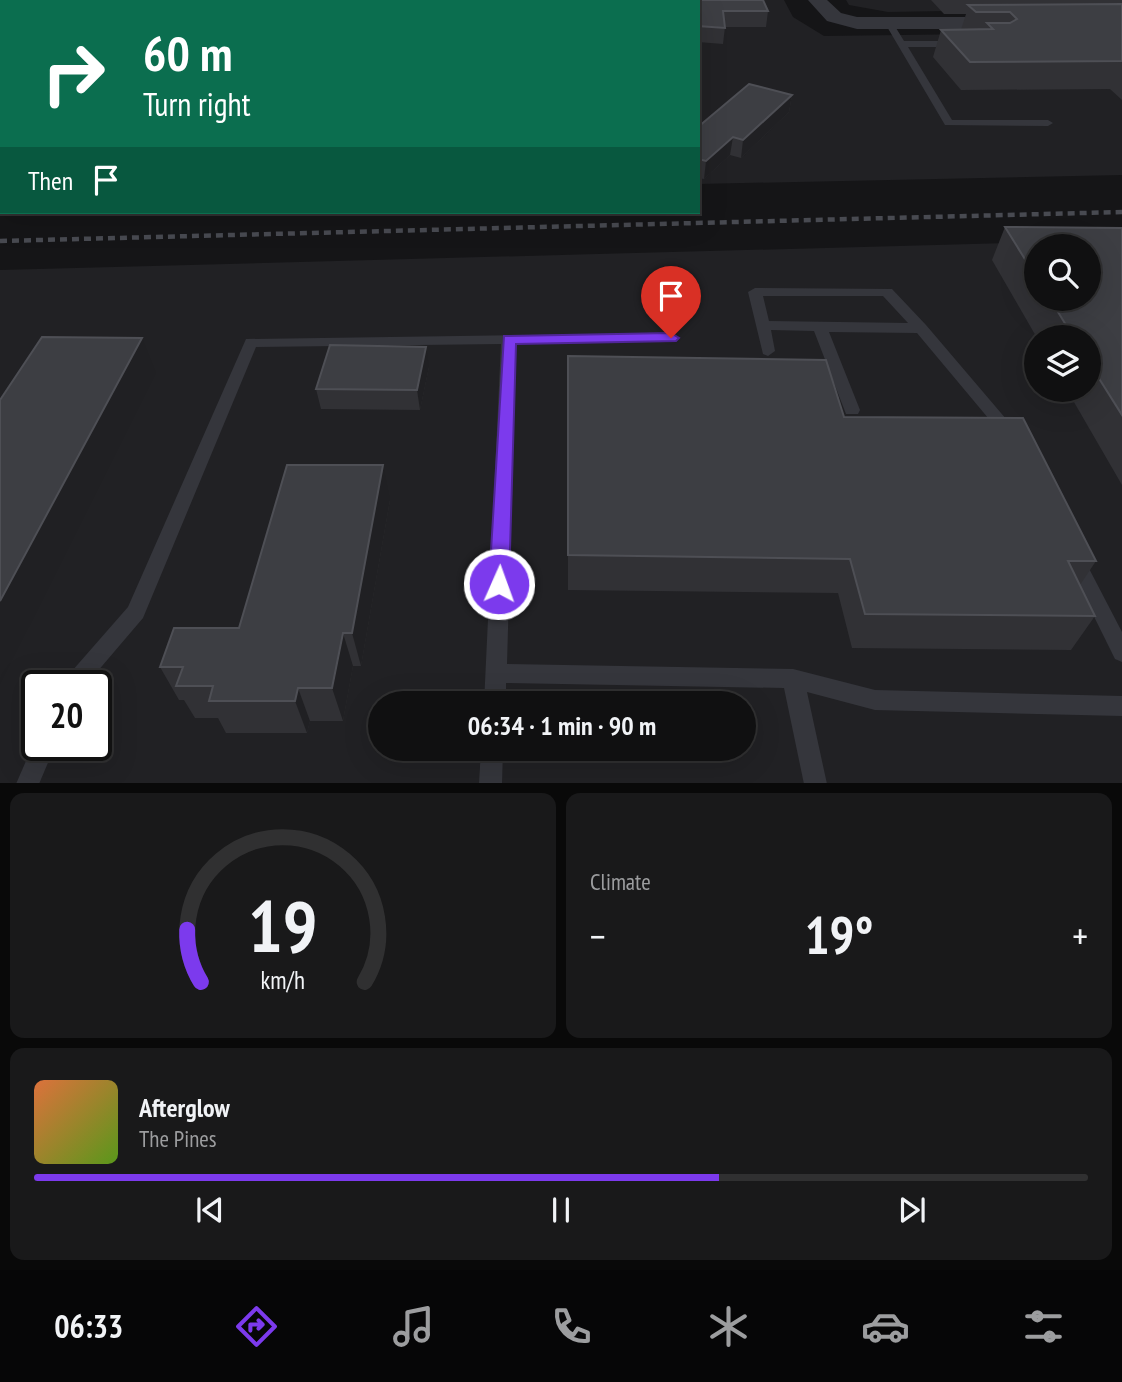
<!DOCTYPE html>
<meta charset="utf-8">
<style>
body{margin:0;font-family:"PT Sans Narrow",sans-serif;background:#19191a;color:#f1f3f6;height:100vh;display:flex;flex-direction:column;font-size:26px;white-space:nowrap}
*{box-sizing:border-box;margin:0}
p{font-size:23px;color:#9c9d9f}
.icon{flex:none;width:38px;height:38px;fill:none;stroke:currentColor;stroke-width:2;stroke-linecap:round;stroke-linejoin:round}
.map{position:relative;height:783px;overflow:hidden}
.drawer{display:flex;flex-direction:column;gap:10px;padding:10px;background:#090909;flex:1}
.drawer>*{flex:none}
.hud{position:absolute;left:0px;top:0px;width:700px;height:214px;box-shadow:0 7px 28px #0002,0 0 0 2px #303031;background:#0b6e4f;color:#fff;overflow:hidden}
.controls{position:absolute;left:1024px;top:234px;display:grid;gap:14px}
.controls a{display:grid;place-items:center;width:77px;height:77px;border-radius:50%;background:#101011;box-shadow:0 7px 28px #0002,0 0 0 2px #303031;font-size:35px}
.speed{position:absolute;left:21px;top:670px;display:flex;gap:14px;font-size:35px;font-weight:700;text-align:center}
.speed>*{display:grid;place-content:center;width:91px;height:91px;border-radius:50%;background:#101011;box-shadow:0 7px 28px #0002,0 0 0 2px #303031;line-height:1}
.speed .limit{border:4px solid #111;border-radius:10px;background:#fff;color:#111}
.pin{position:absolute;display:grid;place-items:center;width:60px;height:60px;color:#fff;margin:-72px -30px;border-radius:50% 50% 50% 0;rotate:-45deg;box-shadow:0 0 7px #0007}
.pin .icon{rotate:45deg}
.me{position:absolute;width:77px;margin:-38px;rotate:2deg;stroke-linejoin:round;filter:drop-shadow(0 0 5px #0008)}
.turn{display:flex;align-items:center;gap:24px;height:147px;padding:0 28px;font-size:32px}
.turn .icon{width:91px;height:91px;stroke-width:2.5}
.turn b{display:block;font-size:49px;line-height:60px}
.then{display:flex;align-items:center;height:66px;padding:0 28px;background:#0003;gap:14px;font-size:26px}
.big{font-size:52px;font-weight:800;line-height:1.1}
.drawer .tile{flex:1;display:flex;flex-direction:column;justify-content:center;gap:10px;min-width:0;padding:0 24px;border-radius:14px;background:#19191a}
.drawer .dial{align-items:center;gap:0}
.dial svg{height:182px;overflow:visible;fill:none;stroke:#303031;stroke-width:7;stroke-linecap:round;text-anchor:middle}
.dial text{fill:#f1f3f6;stroke:none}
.song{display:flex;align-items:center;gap:21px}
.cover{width:84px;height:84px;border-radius:10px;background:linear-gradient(135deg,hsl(20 70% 55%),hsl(90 70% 35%))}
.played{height:7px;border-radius:4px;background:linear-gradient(90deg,#7c3aed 65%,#303031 65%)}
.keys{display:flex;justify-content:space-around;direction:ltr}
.heat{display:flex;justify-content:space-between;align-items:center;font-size:38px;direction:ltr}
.drawer .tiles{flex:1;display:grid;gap:10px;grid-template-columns:1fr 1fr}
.tile:last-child{grid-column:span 2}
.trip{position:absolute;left:368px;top:691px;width:388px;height:70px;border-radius:35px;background:#101011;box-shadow:0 7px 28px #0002,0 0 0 2px #303031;font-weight:800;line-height:70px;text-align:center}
.tabs{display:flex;height:112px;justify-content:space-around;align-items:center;background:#060607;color:#9c9d9f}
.tabs .icon{width:49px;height:49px}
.tabs .selected{color:#7c3aed}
.tabs b{font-size:32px;color:#f1f3f6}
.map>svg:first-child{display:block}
</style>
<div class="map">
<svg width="1122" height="784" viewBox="0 0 1122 784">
<rect width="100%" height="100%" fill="#151517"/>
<g fill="#212124" fill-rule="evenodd">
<polygon points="47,0 784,0 793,17 824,36 1122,32 1122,175 698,184 698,2 45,2"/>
<polygon points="846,0 1122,0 1122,8 888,12 849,5"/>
<path d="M1122,240V783H0V270ZM1036,247H1088V299H1036ZM1036,338H1088V390H1036ZM37,686H96V746H37ZM380,704H744V749H380Z"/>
</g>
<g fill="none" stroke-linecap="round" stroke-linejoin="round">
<g fill="#35363c" fill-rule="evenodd">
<polygon points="890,22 893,23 904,41 959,41 964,44 959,47 908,47 952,120 1048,120 1053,123 1048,126 945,125 886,25"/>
<polygon points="2,53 2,59 0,60 0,54"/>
<path d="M755,288L892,289L926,325L1018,433L1016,437H1004L917,333L829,332L860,410L858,414H846L814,331L771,330L775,351L768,356L763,354L748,292ZM763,296H883L908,323L769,321Z"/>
<polygon points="671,333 676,335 678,338 676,341 516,344 507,664 793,669 875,690 1122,696 1122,716 875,710 807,692 827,784 804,784 784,688 506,683 506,704 484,704 501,344 256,347 143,618 85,686 61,686 65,679 128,607 246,339"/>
<polygon points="1076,554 1083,557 1122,632 1122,662 1115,659 1067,562 1069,557"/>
<polygon points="36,738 37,746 55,746 39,784 16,784"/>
<polygon points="481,749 503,749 502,784 479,784"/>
</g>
<polygon fill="#35363c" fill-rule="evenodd" points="808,0 827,0 841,13 857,17 1006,17 1015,23 1006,29 857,29 827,21"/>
<polygon fill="#43454c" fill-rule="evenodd" points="0,0 20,0 2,2 2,7"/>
<polyline stroke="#484a51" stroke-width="4.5" stroke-dasharray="7 5" stroke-linecap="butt" points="0,241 1122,212"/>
</g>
<g fill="#313135" fill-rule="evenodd">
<polygon points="444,0 609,0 603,2 447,2"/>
<polygon points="931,0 1122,0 1122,100 1110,89 961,90 933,57 941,30 961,30 966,14 944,14"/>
<polygon points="698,2 768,11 766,27 725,27 723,44 698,42"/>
<polygon points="792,95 789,112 741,158 730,155 704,179 698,178 698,127"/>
<path d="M1005,227L1122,228V485L1067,390H1088V338H1037L992,260ZM1036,247L1088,299H1036Z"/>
<polygon points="568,356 844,417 1096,561 1080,585 1095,616 1071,650 852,648 838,593 568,590"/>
<polygon points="429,367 420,410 321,409 316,389"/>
<polygon points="390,500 361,666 353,666 343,721 310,721 307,733 226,733 218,718 195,718 184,700 179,700 160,667 239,628"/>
</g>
<g fill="#202023">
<polygon points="210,0 229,0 228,2 209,2"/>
<polygon points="554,0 609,0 603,2 547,2"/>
<polygon points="792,95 789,112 741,158 743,140"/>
<polygon points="733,137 730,155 704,179 706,161"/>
<polygon points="142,338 156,373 0,684 0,601"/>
<polygon points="426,347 429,367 420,410 417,390"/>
<polygon points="383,465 390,500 361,666 352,633"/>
<polygon points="343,633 353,666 343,721 332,688"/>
<polygon points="298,688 310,721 307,733 295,701"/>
</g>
<g fill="#3d3e43" stroke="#4e4f55" stroke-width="2">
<polygon points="67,0 210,0 209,2 66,2"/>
<polygon points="456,0 554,0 547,2 459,2"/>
<polygon points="625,0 763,0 768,11 723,11 725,28 698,26 698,2 622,2"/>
<polygon points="1122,4 1122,61 970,62 941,30 993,29 987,23 1010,23 1017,19 1010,12 976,12 968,5"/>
<polygon points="749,84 792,95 743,140 733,137 706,161 698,159 698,127"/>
<polygon points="1005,227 1122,228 1122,415 1088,361 1088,338 1074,338 1050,299 1088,299 1088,247 1036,247 1036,277"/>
<polygon points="42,337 142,338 0,601 0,400"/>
<polygon points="330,345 426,347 417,390 316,389"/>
<polygon points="568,356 826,360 844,417 1023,418 1096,561 1068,561 1095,616 865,614 850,559 568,555"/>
<polygon points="287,465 383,465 352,633 343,633 332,688 298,688 295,701 209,701 213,686 176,686 183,667 160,667 174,628 239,628"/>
</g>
<polygon fill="#7c3aed" stroke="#51269a" stroke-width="2" points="671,333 679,338 676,341 516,344 509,584 506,590 499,592 492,590 489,584 504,336"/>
</svg>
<div class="controls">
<a><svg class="icon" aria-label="search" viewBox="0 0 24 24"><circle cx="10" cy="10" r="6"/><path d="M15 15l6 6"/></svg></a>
<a><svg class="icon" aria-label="layers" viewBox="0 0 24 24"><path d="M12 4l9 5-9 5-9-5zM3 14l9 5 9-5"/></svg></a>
</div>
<div class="speed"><div class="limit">20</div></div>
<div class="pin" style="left:671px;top:338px;background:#d93025"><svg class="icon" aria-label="arrive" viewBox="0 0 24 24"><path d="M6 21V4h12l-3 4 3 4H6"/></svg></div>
<svg class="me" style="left:499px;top:584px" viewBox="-20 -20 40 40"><circle r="17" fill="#7c3aed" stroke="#fff" stroke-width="3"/><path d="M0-11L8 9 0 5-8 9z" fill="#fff"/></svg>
<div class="trip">06:34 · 1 min · 90 m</div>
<div class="hud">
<div class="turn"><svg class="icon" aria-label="right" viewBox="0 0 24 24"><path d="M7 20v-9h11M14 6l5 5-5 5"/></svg><div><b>60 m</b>Turn right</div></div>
<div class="then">Then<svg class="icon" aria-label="arrive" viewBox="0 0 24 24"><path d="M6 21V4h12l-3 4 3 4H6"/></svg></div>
</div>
</div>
<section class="drawer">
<div class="tiles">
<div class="tile dial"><svg viewBox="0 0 100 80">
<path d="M14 69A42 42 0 1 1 86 69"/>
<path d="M14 69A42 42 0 0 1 8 46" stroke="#7c3aed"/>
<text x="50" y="56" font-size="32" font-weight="700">19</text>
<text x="50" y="72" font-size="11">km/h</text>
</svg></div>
<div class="tile"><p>Climate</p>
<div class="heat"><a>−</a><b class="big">19°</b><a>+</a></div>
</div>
<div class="tile">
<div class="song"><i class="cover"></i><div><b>Afterglow</b><p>The Pines</p></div></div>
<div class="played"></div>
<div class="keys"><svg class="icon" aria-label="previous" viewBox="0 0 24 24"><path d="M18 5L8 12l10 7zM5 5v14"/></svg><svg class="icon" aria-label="pause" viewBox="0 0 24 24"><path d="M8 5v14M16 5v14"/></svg><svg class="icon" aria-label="next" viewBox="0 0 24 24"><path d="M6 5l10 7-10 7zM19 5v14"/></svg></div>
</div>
</div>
</section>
<nav class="tabs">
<b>06:33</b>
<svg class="icon selected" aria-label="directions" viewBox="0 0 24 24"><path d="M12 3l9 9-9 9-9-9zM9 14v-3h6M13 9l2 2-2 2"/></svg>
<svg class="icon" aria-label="music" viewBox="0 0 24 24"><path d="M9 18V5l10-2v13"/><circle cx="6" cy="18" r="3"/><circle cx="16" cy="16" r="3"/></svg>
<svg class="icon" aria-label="phone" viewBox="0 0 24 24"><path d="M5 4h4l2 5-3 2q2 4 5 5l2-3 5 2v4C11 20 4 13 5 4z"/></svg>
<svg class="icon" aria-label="climate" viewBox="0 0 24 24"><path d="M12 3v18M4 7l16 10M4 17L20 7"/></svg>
<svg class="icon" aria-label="car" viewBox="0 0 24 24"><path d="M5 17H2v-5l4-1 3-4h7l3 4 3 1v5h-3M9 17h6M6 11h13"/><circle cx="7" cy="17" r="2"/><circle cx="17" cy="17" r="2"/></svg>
<svg class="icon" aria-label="filters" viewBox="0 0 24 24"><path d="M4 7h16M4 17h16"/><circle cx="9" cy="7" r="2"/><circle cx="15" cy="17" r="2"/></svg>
</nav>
